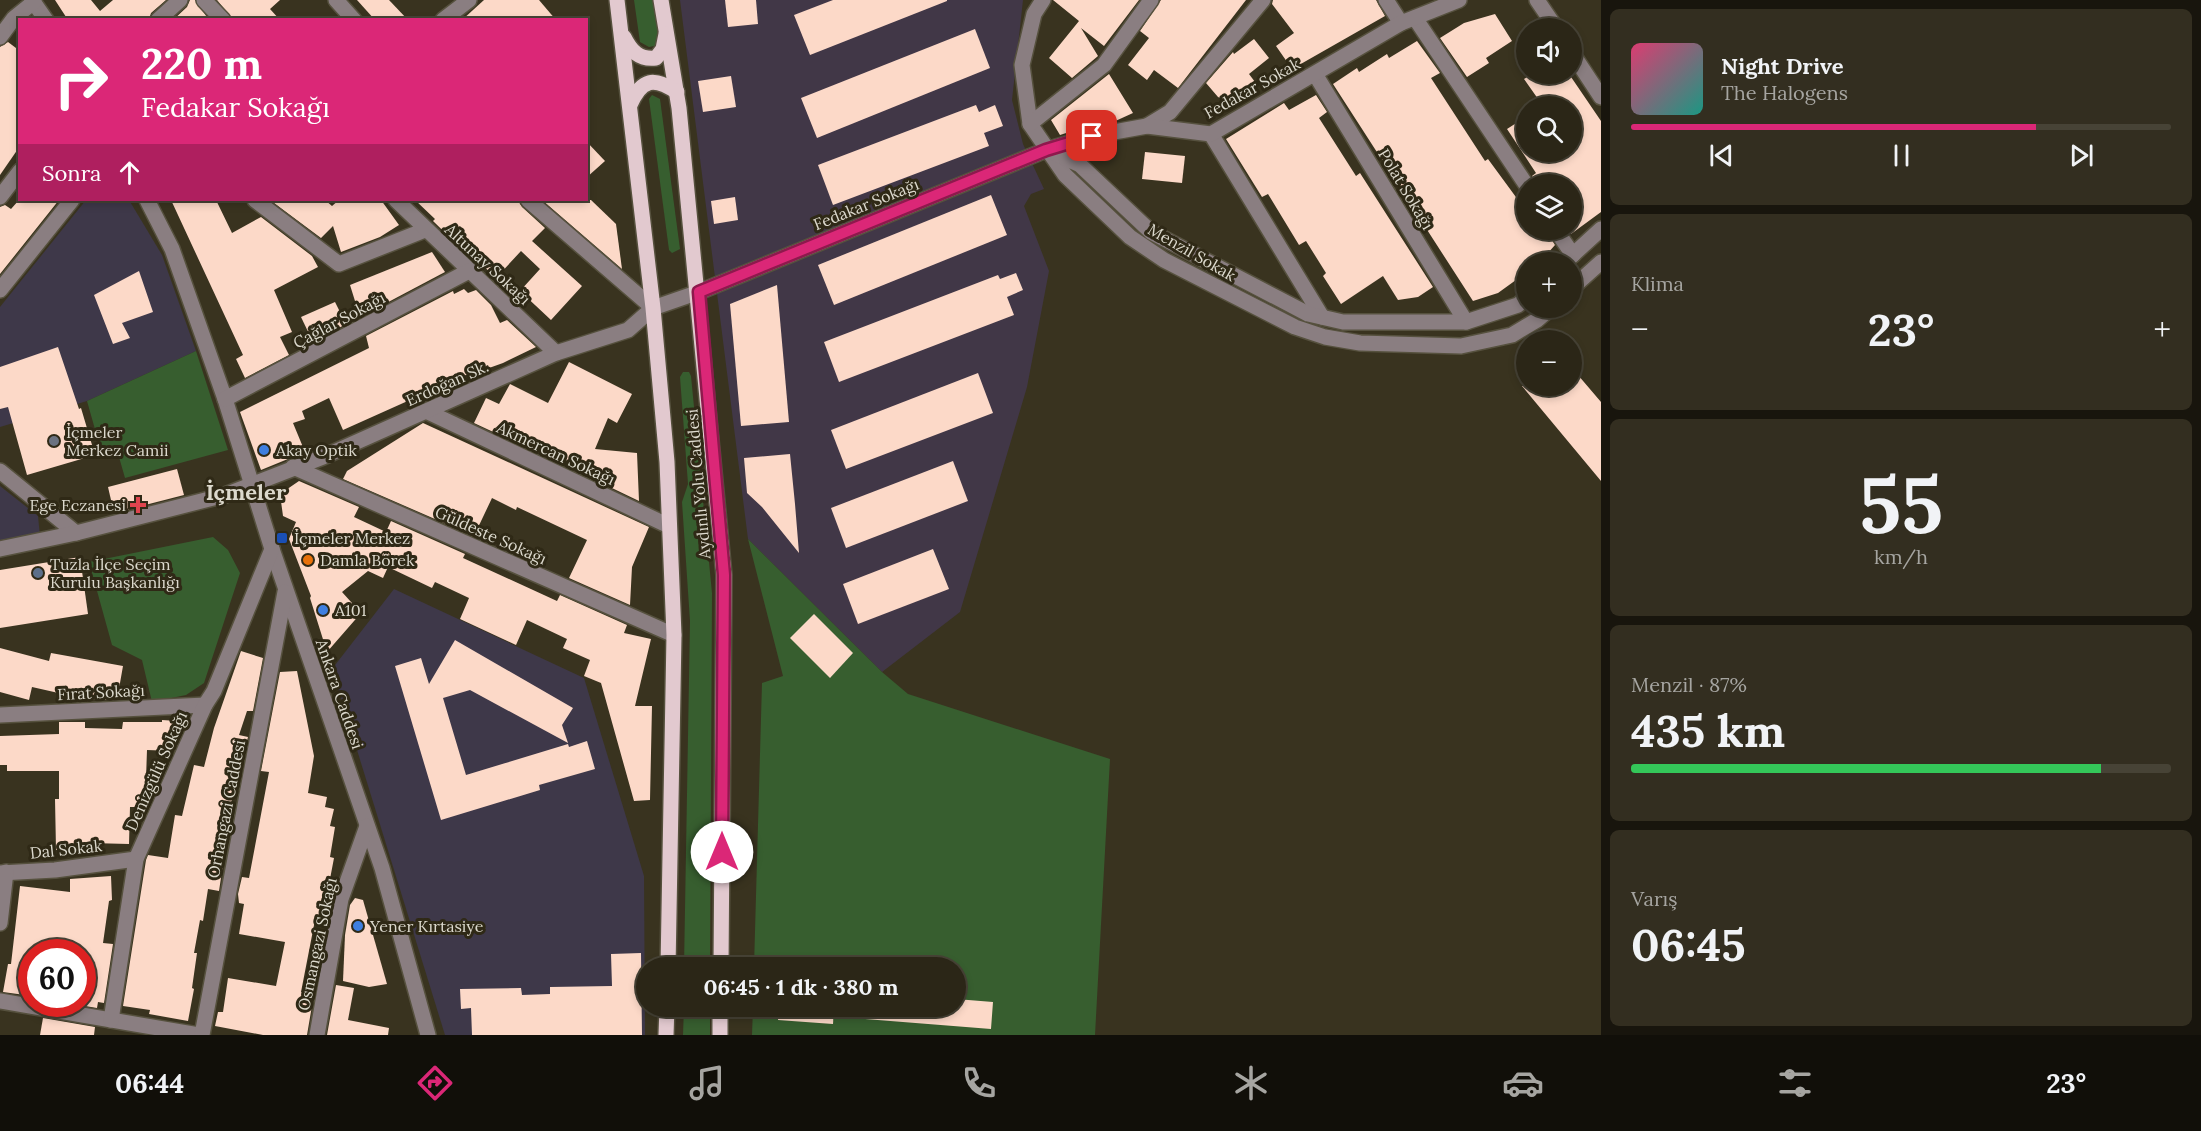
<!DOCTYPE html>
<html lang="tr">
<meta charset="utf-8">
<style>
body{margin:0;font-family:Lora,serif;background:#332e20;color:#f1f3f6;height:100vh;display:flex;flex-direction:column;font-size:22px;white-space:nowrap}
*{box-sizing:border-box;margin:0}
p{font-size:20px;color:#a6a5a1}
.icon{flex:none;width:33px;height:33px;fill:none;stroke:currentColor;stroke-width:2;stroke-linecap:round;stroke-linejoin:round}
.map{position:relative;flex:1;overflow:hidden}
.panel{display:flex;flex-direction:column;gap:9px;padding:9px;background:#18150d;width:600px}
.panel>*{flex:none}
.hud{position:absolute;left:18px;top:18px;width:570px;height:183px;border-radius:0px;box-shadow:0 3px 9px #0003,0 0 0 2px #474336;background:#db2777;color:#fff;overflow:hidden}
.controls{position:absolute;left:1516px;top:18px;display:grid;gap:12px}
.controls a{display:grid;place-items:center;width:66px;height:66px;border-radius:50%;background:#2b2617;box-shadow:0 3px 9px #0003,0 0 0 2px #474336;font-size:30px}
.speed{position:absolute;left:18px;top:939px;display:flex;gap:12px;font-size:30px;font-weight:700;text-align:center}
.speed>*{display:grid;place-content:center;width:78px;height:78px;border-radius:50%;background:#2b2617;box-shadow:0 3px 9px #0003,0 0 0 2px #474336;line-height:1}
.speed .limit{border:9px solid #d22;background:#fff;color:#111}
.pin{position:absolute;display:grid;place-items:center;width:51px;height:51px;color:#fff;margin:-26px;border-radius:12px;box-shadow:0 3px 9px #0006}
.me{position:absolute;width:66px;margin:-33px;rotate:0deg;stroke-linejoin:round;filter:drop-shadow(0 0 4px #0008)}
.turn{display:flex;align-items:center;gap:21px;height:126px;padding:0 24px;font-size:27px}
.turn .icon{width:78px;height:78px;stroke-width:2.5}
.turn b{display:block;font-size:42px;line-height:51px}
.then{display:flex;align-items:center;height:57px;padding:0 24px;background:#0003;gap:12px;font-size:22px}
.big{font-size:45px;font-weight:800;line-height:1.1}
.panel .card{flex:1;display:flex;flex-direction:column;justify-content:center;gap:9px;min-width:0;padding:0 21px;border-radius:9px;background:#332e20}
.panel .dial{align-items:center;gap:0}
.dial b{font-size:78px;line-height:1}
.song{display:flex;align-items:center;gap:18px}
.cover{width:72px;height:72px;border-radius:9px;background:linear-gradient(135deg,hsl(340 70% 55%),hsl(170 70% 35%))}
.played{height:6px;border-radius:3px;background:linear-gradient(90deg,#db2777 75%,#474336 75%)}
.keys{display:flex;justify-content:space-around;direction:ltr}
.heat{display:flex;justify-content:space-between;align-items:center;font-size:33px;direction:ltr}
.charge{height:9px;border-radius:4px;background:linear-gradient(90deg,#34c759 87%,#474336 0)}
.trip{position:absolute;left:636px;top:957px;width:330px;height:60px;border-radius:30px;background:#2b2617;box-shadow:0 3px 9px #0003,0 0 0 2px #474336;font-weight:800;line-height:60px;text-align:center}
.menu{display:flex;height:96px;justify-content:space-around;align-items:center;background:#110f09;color:#a6a5a1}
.menu .icon{width:42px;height:42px}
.menu .active{color:#db2777}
.menu b{font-size:27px;color:#f1f3f6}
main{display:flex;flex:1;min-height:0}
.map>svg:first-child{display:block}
</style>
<main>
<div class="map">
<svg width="1601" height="1035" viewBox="0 0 1601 1035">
<rect width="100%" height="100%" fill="#39331f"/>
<polygon fill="#413747" points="680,0 1023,0 1012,100 1023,144 1044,189 1031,194 1024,206 1049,271 1027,387 960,612 882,672 748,539"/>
<g fill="#3e3849">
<polygon points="86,200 129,200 162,255 196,351 87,401 0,427 0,307"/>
<polygon points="0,486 38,516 40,536 0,544"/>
<polygon points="394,589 584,678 644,876 645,1035 445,1035 332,669"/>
</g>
<g fill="#375e2f">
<polygon points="634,0 657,0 663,36 659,45 649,47 640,42"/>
<polygon points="652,95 660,99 680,249 672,253 669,250 649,99"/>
<polygon points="196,351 228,450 125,478 117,450 102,454 87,401"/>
<polygon points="683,372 689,372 691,376 712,593 710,968 684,967 690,621 682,502 688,484 680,377"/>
<polygon points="213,537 228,550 240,573 204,683 186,695 152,702 142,660 112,645 89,562"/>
<polygon points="748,539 882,672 908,694 1110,759 1095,1035 752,1035 753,1007 956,1006 956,968 754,967 762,683 783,676"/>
<polygon points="684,1007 710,1007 710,1035 683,1035"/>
</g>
<g fill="#fcd9c8">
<polygon points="55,0 91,0 100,11 113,0 166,0 151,13 149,20 68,20"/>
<polygon points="190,0 195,0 209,20 173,20 187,7"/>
<polygon points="217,0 280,0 270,9 280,20 233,20"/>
<polygon points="357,0 389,0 408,20 375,20"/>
<polygon points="484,0 539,0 556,20 462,20"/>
<polygon points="725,0 756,0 758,24 728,27"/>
<polygon points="833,0 947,0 947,1 810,55 794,15"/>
<polygon points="1053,0 1139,0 1104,46 1081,28 1098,56 1072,78 1049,58 1079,21"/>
<polygon points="1161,0 1246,0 1178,88 1154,70 1147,80 1128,65 1149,38 1140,31"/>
<polygon points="1273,0 1376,0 1385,16 1292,69 1276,46 1294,33 1272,4"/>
<polygon points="1495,14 1512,41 1486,58 1489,63 1467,77 1440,38 1464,23"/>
<polygon points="975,29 990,68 817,138 801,98"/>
<polygon points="1254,39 1269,58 1249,74 1255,82 1228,102 1218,97 1206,83 1233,52 1234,54"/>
<polygon points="1417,41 1440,73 1431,78 1485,161 1488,159 1527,212 1527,230 1546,230 1555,245 1540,262 1527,262 1527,272 1498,293 1473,301 1333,84 1357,68 1359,72 1387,54 1389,58"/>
<polygon points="8,42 20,51 20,146 0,175 0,47"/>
<polygon points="1109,74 1133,113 1111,123 1098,125 1097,123 1060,135 1051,120"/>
<polygon points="1532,74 1569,74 1601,121 1601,212 1571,234 1567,230 1572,230 1572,184 1537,184 1532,176 1536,173 1507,129 1527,116 1527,152 1572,152 1572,106 1543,106 1524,79"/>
<polygon points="731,76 736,107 703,112 698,81"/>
<polygon points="1316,95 1327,112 1319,118 1356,176 1360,173 1433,287 1418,297 1398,300 1383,276 1341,304 1323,276 1326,273 1306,241 1299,245 1268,194 1262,197 1226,139 1284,103 1289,110"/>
<polygon points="976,105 979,112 995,105 1003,126 984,133 989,146 833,205 818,165"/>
<polygon points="586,141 605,161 586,178"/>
<polygon points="1145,152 1185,156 1182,183 1142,179"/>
<polygon points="991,195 1007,235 834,305 818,265"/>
<polygon points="735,197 738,220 714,224 711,201"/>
<polygon points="19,200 59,200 0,274 0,207 5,205 11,209"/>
<polygon points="171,200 216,200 232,233 261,217 312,256 318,267 274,290 292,332 280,337 289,355 245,378 236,359 243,355"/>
<polygon points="270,200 325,200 332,206 339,200 381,200 399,225 380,237 341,252 333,226 321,238"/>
<polygon points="415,200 518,200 522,207 545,228 532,241 582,286 551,320 520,291 540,269 521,251 496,278 473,256 471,258 433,221 435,219"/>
<polygon points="542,200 591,200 616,224 622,269"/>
<polygon points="432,252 445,272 360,317 350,285"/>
<polygon points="139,271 153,312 122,323 130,338 113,344 94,295"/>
<polygon points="1016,273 1023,290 1007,297 1014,315 839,382 824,342 998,275 1000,279"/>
<polygon points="777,285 789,422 741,426 730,304"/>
<polygon points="464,289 468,293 476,290 491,305 500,323 507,320 536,347 503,363 489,368 488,365 343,430 329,398 302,411 305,419 293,423 305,452 261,470 240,412 369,348 366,336 453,291 454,294"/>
<polygon points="335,302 346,324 313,342 301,317"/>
<polygon points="58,347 79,409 81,408 95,455 27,475 8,407 0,409 0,367"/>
<polygon points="569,362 632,394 617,423 608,418 595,449 637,453 639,501 589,477 591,471 543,450 541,454 474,423 486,398 499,404 510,384 548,403"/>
<polygon points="1572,368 1601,402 1601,481 1522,386 1572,386"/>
<polygon points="978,373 993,413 846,469 831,430"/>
<polygon points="423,423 649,527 632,567 630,605 569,578 587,540 517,507 516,510 492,498 474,536 343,479 347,471"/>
<polygon points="790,454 795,504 799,553 762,507 747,493 744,458"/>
<polygon points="953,461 968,501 846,548 831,508"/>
<polygon points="177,469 184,495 114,513 108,487"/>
<polygon points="299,481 359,507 354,517 386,532 391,521 465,554 463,558 557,601 560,595 627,625 624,633 651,639 635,706 652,706 650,800 634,801 601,683 584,676 590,660 563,648 567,639 527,620 516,645 460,619 469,598 435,582 432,588 388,567 383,578 368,571 342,592 361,613 327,652 310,598 311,596 289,539 296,522 283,516 280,494"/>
<polygon points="933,549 949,589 858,624 843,584"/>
<polygon points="80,557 88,614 0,628 0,570"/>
<polygon points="814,614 853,653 830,678 790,638"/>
<polygon points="455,640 573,708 562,725 568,743 470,690 443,698 466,775 568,744 569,747 587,741 595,769 539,785 540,790 441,820 395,666 421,658 429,684"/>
<polygon points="0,648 49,661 51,653 123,666 117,700 85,699 32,687 29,700 0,692"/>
<polygon points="241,651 263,658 253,711 247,711 239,735 248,737 226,824 229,825 219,891 208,889 203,921 200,920 194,953 197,953 192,988 194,989 188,1021 149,1014 150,1010 123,1006 146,860 148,855 168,858 175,815 182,816 194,765 204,767 214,728"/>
<polygon points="297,671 314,756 308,793 327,797 325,807 334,809 330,826 335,827 330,857 334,858 322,921 315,920 301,992 314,994 307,1035 263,1035 215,1026 218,1012 223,1012 228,978 276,986 285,942 239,934 244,904 239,903 238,894 242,877 249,878 269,772 261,771 280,672"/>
<polygon points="162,720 178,721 177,743 174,751 147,750 145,807 130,807 129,844 90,843 90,850 56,850 55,799 59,799 59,771 7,771 7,765 0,765 0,736 59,734 59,722 85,722 85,728 122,729 123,722 162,722"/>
<polygon points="111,876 112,900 109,901 103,943 113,944 104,1003 98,1002 97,1008 73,1004 82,1004 82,952 32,952 32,996 3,992 8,964 11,964 20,886 70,892 70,879"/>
<polygon points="355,898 363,900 387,984 369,987 343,981 345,935 350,905"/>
<polygon points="641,953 642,1035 472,1035 471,1008 461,1009 460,989 521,988 522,995 550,994 550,987 612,986 611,954"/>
<polygon points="336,985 354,988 348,1020 389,1028 388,1035 327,1035"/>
<polygon points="956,999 993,1002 991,1029 840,1017 840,1006 956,1006"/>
<polygon points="780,1006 834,1006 833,1024 778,1020"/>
<polygon points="43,1018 95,1027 94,1035 40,1035"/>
</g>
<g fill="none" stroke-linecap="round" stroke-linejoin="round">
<g stroke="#56513e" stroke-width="18">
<g id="minor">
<polyline points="32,0 46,20"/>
<polyline points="204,0 223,20"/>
<polyline points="336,0 354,20"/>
<polyline points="1043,0 1034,14 1022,65 1030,124 1065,175 1130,237 1164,260 1295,327 1325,337 1360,343 1461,346 1512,335 1537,320 1551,308"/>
<polyline points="1386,0 1401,23"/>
<polyline points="1537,0 1556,28"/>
<polyline points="1415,18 1527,186"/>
<polyline points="158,20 180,0"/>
<polyline points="443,20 469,0"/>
<polyline points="0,37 14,18 34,2"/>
<polyline points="1572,53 1601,97"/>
<polyline points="1315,74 1466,322"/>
<polyline points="1030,124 1104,65 1151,0"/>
<polyline points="1147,126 1170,112 1263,0"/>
<polyline points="1211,134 1322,317"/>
<polyline points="1047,150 1080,165 1151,232 1308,314 1343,322 1466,322 1518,305 1527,297"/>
<polyline points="0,197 20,171"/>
<polyline points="147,200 172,249 225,399 272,549 382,868 428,1035"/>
<polyline points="255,200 339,264 425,230"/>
<polyline points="396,200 556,353"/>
<polyline points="528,200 653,308"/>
<polyline points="1556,230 1573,255"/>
<polyline points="1565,262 1601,229"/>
<polyline points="1572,288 1601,262"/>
<polyline points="0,290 72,200"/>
<polyline points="225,399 469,271"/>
<polyline points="428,412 669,526"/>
<polyline points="293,467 674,635"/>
<polyline points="0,471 76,533"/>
<polyline points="0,549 76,533 225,495 323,457 556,353 628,330 653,308 699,292 1046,150 1092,136 1147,126 1211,134 1401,23 1459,0"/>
<polyline points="0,715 205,705"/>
<polyline points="0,873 55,870 136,859"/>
<polyline points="0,923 6,872"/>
<polyline points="0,1001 199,1035"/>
<polyline points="111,1020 136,859 205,705 214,691 272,549"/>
<polyline points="202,1035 285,592"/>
<polyline points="317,1035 341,899 367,826"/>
</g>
</g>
<g stroke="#56513e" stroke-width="18">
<g id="major">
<polyline points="617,0 653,308 667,462 674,635 668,968"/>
<polyline points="661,0 679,108 724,575 721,968"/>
<path d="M624,37C631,51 639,60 656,58L663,49L666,34"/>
<path d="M630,105C642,78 654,77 677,92"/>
<polyline points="720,1006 720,1035"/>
<polyline points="666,1035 667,1006"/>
</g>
</g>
<use href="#minor" stroke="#8a7e81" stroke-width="15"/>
<use href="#major" stroke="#e2c9cf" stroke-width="15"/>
</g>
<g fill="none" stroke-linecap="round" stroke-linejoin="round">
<g stroke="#8e194d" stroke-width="15">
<polyline id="route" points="722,852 724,575 699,292 1046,150 1092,136"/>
</g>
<use href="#route" stroke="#db2777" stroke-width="10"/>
</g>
<circle fill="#6b7280" stroke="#2f2916" stroke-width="2" cx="54" cy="441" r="6"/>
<g fill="#3f7fe0" stroke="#2f2916" stroke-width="2">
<circle cx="264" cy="450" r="6"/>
<circle cx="323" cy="610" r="6"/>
<circle cx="358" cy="926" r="6"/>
</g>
<path fill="#e0444e" stroke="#2f2916" stroke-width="2" d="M135 496h6v6h6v6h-6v6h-6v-6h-6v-6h6z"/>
<rect fill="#1a4fb4" stroke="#2f2916" stroke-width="2" x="276" y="532" width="12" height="12" rx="3"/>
<circle fill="#e8710a" stroke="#2f2916" stroke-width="2" cx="308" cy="560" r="6"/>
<circle fill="#5c6f8a" stroke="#2f2916" stroke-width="2" cx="38" cy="573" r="6"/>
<g text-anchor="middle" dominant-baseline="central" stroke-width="6" stroke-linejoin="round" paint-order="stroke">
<g font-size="16" fill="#dcd9cd" stroke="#2f2916">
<text transform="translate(1252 88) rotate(-29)">Fedakar Sokak</text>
<text transform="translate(1406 189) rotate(59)">Polat Sokağı</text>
<text transform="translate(866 204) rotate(-22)">Fedakar Sokağı</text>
<text transform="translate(1192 252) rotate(30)">Menzil Sokak</text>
<text transform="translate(488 264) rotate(43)">Altunay Sokağı</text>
<text transform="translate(339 320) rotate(-28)">Çağlar Sokağı</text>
<text transform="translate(447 383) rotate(-24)">Erdoğan Sk.</text>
<text transform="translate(556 453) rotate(25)">Akmercan Sokağı</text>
<text transform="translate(698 484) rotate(-95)">Aydınlı Yolu Caddesi</text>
<text transform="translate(491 535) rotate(24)">Güldeste Sokağı</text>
<text transform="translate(101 692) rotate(-3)">Fırat Sokağı</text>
<text transform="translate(340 694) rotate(71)">Ankara Caddesi</text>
<text transform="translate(156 771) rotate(-66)">Denizgülü Sokağı</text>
<text transform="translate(226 809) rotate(-79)">Orhangazi Caddesi</text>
<text transform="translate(66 849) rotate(-6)">Dal Sokak</text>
<text transform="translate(317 944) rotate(-78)">Osmangazi Sokağı</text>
</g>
<g font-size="16" fill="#dcd9cd" stroke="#2f2916" text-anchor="start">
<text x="66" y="432">İçmeler<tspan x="66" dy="18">Merkez Camii</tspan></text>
<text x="276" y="450">Akay Optik</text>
<text x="126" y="505" text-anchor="end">Ege Eczanesi</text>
<text x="294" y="538">İçmeler Merkez</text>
<text x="320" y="560">Damla Börek</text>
<text x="50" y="564">Tuzla İlçe Seçim<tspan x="50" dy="18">Kurulu Başkanlığı</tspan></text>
<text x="335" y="610">A101</text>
<text x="370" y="926">Yener Kırtasiye</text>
</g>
<g font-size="22" font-weight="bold" fill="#dcd9cd" stroke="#2f2916">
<text x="246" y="492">İçmeler</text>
</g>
</g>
</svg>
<div class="controls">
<a><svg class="icon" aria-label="sound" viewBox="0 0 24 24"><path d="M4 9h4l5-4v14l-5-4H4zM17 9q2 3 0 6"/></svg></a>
<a><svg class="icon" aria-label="search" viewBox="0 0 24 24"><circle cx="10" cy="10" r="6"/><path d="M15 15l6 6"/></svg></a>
<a><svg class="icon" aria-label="layers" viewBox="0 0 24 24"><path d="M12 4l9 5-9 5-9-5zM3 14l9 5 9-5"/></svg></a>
<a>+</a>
<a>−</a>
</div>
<div class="speed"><div class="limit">60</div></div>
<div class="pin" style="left:1092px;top:136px;background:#d93025"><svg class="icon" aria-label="arrive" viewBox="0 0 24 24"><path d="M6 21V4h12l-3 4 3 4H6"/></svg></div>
<svg class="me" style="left:722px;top:852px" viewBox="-20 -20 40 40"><circle r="19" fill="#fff"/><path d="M0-13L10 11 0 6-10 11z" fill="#db2777"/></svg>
<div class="trip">06:45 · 1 dk · 380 m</div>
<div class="hud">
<div class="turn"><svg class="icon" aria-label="right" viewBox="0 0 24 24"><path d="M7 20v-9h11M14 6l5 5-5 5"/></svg><div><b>220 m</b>Fedakar Sokağı</div></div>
<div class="then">Sonra<svg class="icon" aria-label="ahead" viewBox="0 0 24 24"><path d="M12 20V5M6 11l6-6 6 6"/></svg></div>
</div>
</div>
<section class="panel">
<div class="card">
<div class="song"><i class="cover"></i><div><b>Night Drive</b><p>The Halogens</p></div></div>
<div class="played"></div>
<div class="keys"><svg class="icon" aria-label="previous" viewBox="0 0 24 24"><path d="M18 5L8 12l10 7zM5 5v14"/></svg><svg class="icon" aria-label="pause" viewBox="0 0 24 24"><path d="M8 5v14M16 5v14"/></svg><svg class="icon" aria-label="next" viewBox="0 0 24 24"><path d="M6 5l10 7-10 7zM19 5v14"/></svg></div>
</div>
<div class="card"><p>Klima</p>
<div class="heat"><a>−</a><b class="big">23°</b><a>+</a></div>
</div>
<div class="card dial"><b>55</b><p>km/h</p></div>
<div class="card"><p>Menzil · 87%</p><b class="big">435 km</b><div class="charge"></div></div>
<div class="card"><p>Varış</p><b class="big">06:45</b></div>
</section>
</main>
<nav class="menu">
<b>06:44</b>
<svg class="icon active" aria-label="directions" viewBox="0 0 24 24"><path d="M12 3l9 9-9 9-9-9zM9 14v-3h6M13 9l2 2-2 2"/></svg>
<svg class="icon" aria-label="music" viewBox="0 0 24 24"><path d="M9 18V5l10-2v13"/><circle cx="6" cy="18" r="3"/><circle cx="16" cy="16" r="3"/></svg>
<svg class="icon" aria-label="phone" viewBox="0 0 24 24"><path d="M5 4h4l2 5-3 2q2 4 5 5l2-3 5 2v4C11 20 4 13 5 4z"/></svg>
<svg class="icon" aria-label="climate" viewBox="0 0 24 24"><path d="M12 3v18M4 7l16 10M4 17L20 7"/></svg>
<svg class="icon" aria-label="car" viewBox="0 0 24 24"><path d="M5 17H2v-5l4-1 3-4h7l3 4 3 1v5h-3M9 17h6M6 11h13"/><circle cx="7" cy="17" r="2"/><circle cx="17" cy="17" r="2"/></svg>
<svg class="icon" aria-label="filters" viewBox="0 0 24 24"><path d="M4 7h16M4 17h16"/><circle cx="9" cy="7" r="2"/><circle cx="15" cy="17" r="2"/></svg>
<b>23°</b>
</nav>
